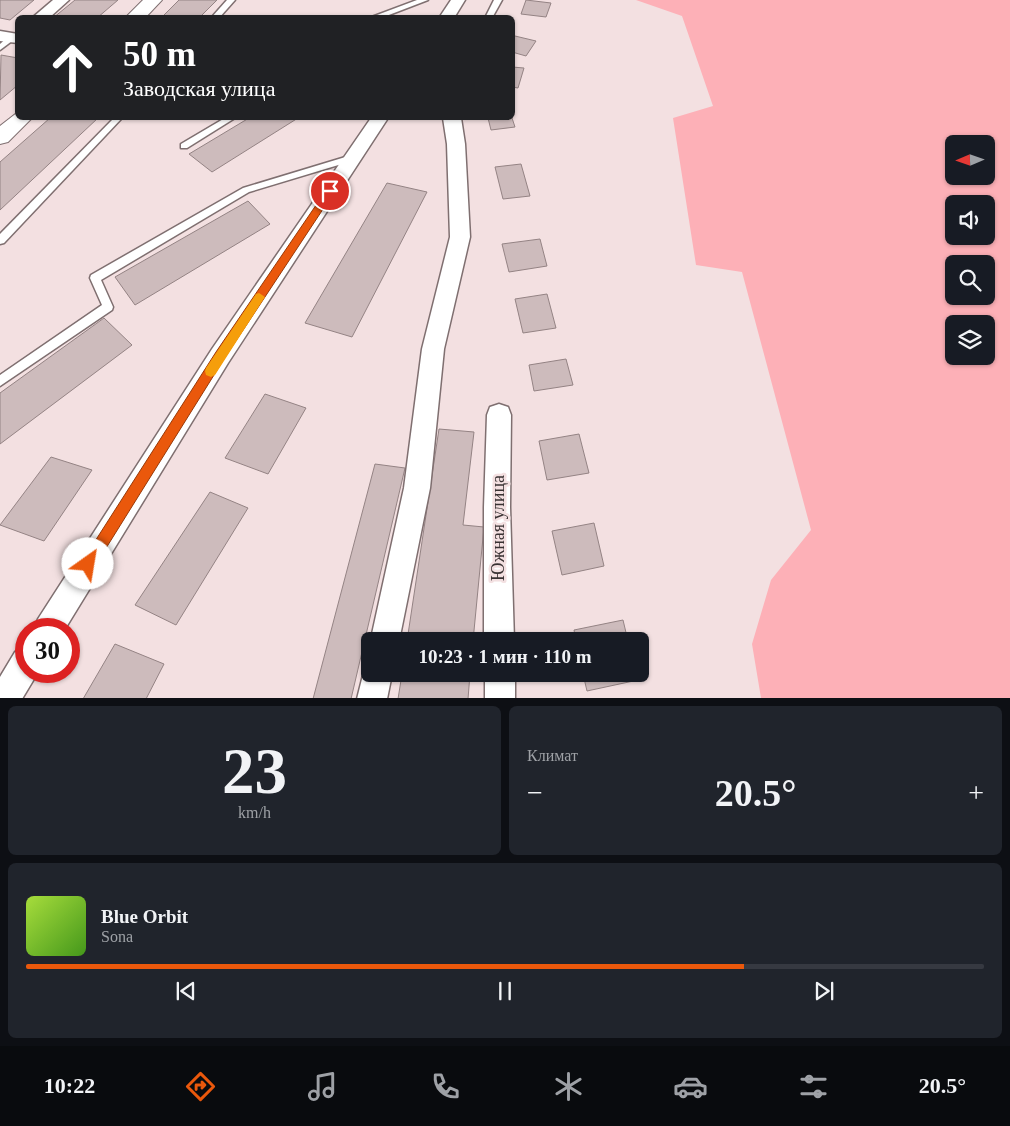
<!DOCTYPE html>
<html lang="ru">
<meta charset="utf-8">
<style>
body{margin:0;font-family:Georgia,serif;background:#20242c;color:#f1f3f6;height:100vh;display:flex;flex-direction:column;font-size:19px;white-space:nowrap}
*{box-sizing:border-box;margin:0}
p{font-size:16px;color:#9ea1a6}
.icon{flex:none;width:28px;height:28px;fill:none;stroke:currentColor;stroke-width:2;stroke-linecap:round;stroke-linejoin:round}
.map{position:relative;height:698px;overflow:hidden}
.sheet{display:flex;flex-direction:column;gap:8px;padding:8px;background:#0d0f14;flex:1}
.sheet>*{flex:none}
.top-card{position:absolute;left:15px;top:15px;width:500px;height:105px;border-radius:8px;box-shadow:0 1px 4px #0004;background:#202124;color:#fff;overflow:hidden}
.needle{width:32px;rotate:268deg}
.fabs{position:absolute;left:945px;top:135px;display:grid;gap:10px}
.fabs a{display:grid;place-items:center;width:50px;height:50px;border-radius:8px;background:#171b24;box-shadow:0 1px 4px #0004;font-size:25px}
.speed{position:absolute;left:15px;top:618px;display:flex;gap:10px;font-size:25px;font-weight:700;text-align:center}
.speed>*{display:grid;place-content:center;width:65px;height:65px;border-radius:50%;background:#171b24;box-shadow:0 1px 4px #0004;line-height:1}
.speed .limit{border:8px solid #d22;background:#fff;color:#111}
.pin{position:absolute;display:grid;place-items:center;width:42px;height:42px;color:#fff;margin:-21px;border:2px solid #fff;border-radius:50%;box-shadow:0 1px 5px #0007}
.me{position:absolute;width:55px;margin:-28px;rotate:32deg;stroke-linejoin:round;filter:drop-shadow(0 0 4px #0008)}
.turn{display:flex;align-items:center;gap:18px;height:105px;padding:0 25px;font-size:22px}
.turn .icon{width:65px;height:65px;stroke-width:2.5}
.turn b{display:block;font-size:35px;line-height:42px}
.big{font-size:38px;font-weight:700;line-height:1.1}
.sheet .widget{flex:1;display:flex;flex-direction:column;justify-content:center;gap:8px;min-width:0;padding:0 18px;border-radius:8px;background:#20242c}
.sheet .dial{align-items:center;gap:0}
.dial b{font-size:65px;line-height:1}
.song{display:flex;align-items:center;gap:15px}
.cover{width:60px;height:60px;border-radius:8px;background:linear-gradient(135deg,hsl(80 70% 55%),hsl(100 70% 35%))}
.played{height:5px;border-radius:2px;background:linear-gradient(90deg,#ea580c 75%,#363941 75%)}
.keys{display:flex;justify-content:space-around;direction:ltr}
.heat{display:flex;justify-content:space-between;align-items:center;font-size:28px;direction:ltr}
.sheet .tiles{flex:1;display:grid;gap:8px;grid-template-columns:1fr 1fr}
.widget:last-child{grid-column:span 2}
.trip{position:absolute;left:361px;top:632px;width:288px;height:50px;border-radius:8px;background:#171b24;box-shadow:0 1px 4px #0004;font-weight:700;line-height:50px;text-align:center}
.dock{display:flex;height:80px;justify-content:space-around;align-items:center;background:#090b0e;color:#9ea1a6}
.dock .icon{width:35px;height:35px}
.dock .current{color:#ea580c}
.dock b{font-size:22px;color:#f1f3f6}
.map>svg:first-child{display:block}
</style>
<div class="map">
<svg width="1010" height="699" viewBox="0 0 1010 699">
<rect width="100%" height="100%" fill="#f3e0e1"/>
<path fill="#fdb0b7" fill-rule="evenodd" d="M636,0H1010V698H761L752,644L771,580L811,530L742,272L696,265L673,118L713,106L682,16ZM954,144H986V176H954ZM954,204H986V236H954ZM954,264H986V296H954ZM954,324H986V356H954Z"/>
<g fill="#cdbbbc" stroke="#948384">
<polygon points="0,0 34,0 10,20 0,18"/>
<polygon points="75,0 118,0 97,18 53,18"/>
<polygon points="179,0 217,0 199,18 161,18"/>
<polygon points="526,0 551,3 546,17 521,14"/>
<polygon points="515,36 536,41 526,56 512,52 512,39"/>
<polygon points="1,55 18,58 18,85 0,100"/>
<polygon points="512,67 524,68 518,88 512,87"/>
<polygon points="50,118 98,118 0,210 0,162"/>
<polygon points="249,118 298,118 212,172 189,154"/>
<polygon points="488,118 512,118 515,127 491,130"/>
<polygon points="521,164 530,196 503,199 495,167"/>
<polygon points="387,183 427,192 352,337 305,323"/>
<polygon points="248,201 270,224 135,305 115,277"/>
<polygon points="540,239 547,266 509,272 502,244"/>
<polygon points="547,294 556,328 523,333 515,299"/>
<polygon points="104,318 132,345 0,444 0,393"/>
<polygon points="566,359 573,385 534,391 529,365"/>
<polygon points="265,394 306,408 268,474 225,458"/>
<polygon points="439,429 474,432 463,525 484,527 473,641 407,641"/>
<polygon points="579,434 589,473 547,480 539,441"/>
<polygon points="51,457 92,470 44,541 0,525"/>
<polygon points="375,464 405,468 351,699 313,699"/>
<polygon points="210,492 248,508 176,625 135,605"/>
<polygon points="594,523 604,566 562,575 552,531"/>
<polygon points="623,620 628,641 576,641 574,630"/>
<polygon points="115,644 164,664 146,699 83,699"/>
<polygon points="402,674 470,674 468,699 398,699"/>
<polygon points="583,674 636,674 638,680 587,691"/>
</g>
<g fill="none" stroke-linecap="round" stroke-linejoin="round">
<g stroke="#7f6f70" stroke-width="3">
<g id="lane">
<polygon points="227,0 235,0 219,18 211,18"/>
<polygon points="417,0 428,0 381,18 369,18"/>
<polygon points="494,0 502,0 492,18 485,18"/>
<polygon points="9,36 16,38 0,50 0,44"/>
<polygon points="114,118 122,118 4,243 0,244 0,234"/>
<polygon points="225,118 235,118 187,148 181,148 181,144"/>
<polygon points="352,155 356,158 355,160 249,192 101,280 113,307 112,310 0,386 0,375 102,305 90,278 91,275 243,188"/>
</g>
</g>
<g stroke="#7f6f70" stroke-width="3">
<g id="street">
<polygon points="53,0 69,0 49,18 32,18"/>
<polygon points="451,0 465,0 454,18 439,18"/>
<polygon points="0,31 18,34 18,43 0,41"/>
<polygon points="371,118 388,118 228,363 65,629 34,629 38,619 212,349"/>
<polygon points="443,118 461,118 465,144 470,237 444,349 430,488 399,641 370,643 404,488 422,349 450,237 447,144"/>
<polygon points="499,404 508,407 511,415 510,507 514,641 484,641 484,507 487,415 490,407"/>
<polygon points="26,648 26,671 38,671 37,674 22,699 0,699 0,677 15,652"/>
<polygon points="370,662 370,674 392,674 387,699 357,699 366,663"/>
<rect x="485" y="674" width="30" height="25"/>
</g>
</g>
<g stroke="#7f6f70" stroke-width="2">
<g id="secondary">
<polygon points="143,0 162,0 145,18 125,18"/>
<polygon points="18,112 18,118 32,118 8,142 0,144 0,126"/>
</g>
</g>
<use href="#lane" fill="#fff" fill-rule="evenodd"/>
<use href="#street" fill="#fff" fill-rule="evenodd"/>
<use href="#secondary" fill="#fff" fill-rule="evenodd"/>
</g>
<polygon fill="#ea580c" stroke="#983908" points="330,188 335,191 333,194 224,359 93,569 88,571 83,569 81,564 83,560 216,352 327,189"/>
<polygon fill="#f59e0b" points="259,293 265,297 263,300 215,375 211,377 206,375 205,371 206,368 256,294"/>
<g text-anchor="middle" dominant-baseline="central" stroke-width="5" stroke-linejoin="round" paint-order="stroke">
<g font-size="18" fill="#393233" stroke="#f3e0e1">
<text transform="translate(498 528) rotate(-90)">Южная улица</text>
</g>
</g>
</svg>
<div class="fabs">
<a><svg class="needle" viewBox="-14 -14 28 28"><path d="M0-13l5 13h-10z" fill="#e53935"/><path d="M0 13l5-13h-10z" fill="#9ea1a6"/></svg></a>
<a><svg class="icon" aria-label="sound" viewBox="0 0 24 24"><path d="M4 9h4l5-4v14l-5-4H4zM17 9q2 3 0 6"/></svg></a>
<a><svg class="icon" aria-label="search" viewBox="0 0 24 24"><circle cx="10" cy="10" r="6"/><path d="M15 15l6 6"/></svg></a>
<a><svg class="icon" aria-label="layers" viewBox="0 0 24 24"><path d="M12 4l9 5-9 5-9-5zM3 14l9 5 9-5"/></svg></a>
</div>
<div class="speed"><div class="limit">30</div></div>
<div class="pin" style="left:330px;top:191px;background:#d93025"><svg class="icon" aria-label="arrive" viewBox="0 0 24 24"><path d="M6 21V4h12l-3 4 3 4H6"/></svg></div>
<svg class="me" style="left:88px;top:564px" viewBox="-20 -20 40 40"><circle r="19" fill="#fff"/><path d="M0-13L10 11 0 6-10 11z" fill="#ea580c"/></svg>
<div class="trip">10:23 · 1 мин · 110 m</div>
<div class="top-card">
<div class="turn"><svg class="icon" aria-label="ahead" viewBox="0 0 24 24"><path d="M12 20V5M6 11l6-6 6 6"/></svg><div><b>50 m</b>Заводская улица</div></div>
</div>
</div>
<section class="sheet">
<div class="tiles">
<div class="widget dial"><b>23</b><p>km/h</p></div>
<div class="widget"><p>Климат</p>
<div class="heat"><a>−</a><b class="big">20.5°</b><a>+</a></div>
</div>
<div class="widget">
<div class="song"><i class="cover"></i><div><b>Blue Orbit</b><p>Sona</p></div></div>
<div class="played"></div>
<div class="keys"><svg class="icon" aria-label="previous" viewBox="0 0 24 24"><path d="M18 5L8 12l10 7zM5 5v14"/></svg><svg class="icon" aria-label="pause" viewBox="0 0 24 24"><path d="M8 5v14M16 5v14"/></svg><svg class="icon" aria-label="next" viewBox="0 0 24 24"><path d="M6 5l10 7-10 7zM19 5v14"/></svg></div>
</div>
</div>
</section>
<nav class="dock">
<b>10:22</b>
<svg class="icon current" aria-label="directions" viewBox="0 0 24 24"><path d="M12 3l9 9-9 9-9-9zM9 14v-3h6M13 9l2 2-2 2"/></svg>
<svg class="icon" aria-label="music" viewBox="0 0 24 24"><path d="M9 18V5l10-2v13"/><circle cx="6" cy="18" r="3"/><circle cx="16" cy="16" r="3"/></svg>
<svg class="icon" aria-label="phone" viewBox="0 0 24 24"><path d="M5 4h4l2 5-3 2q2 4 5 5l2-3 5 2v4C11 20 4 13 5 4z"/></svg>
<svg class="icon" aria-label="climate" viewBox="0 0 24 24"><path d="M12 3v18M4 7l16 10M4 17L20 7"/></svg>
<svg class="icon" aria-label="car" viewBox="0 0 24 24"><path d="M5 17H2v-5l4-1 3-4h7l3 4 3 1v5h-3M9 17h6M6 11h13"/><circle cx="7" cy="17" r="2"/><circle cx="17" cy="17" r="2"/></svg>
<svg class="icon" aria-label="filters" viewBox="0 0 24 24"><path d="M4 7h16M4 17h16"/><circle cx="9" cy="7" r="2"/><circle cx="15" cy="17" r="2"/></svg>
<b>20.5°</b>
</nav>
